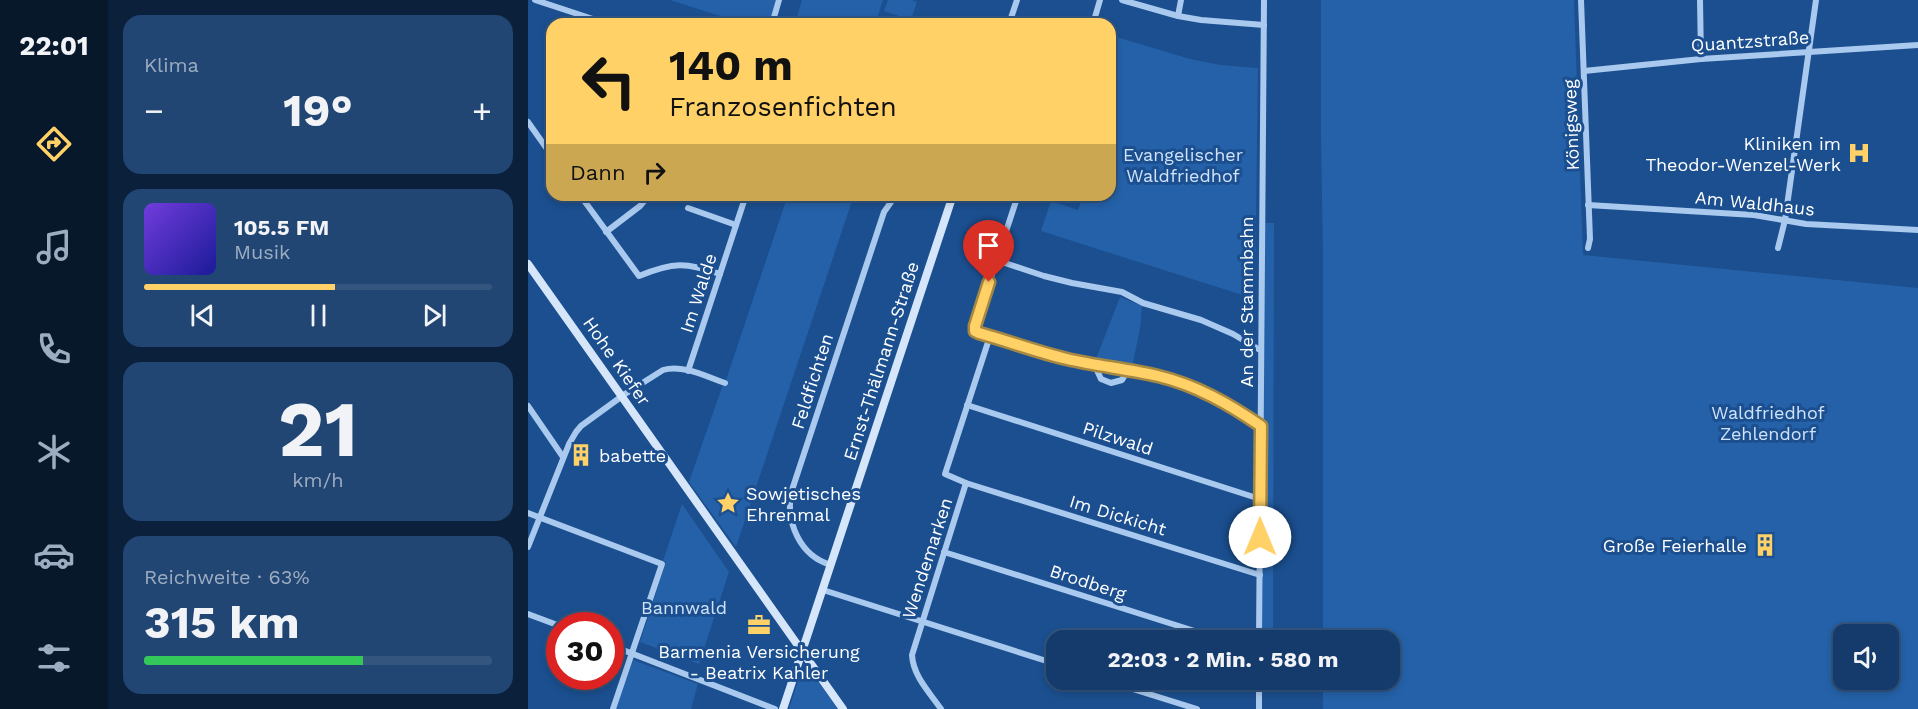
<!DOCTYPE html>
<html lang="de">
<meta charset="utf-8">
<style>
body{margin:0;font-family:"Work Sans",sans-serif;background:#214673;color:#f1f3f6;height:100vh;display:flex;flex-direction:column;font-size:22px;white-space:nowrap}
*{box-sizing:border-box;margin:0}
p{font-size:20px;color:#9dadc1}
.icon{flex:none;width:33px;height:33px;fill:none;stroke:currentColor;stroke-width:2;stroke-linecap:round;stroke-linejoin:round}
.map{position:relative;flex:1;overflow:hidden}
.details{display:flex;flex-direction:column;gap:15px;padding:15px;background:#0b203b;width:420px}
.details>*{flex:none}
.top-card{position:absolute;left:18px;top:18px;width:570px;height:183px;border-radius:18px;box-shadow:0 3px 9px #0003,0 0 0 2px #33557e;background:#ffd166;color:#111;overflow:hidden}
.tools{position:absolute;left:1305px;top:624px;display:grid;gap:12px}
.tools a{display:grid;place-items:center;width:66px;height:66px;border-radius:12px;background:#143b6b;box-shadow:0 3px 9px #0003,0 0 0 2px #33557e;font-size:30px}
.speed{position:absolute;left:18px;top:612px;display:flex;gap:12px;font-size:30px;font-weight:700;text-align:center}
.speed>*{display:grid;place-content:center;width:78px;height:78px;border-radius:50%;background:#143b6b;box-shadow:0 3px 9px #0003,0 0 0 2px #33557e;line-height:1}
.speed .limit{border:9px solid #d22;background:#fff;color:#111}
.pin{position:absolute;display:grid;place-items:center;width:51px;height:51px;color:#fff;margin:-62px -26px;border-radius:50% 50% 50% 0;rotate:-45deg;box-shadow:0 0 6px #0007}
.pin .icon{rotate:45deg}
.me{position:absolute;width:66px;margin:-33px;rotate:0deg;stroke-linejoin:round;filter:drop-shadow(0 0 4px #0008)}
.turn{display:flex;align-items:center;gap:21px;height:126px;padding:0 24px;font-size:27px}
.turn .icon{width:78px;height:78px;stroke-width:2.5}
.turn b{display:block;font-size:42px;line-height:51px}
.then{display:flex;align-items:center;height:57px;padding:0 24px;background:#0003;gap:12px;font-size:22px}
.big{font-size:45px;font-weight:700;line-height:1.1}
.details .widget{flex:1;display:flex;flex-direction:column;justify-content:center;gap:9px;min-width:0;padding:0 21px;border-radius:18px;background:#214673}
.details .dial{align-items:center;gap:0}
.dial b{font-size:78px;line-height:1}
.song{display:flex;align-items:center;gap:18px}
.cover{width:72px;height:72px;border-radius:9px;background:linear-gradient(135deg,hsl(260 70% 55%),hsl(240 70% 35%))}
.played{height:6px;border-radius:3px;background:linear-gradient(90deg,#ffd166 55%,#33557e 55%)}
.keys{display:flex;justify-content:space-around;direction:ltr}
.heat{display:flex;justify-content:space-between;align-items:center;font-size:33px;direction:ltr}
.charge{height:9px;border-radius:4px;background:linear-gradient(90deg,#34c759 63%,#33557e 0)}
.trip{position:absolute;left:518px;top:630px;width:354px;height:60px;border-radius:18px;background:#143b6b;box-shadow:0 3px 9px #0003,0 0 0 2px #33557e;font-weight:700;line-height:60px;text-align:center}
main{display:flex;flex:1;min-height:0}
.tab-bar{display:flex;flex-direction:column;width:108px;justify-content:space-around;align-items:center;background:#08182b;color:#9dadc1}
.tab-bar .icon{width:42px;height:42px}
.tab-bar .on{color:#ffd166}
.tab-bar b{font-size:27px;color:#f1f3f6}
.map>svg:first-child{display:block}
</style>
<main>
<nav class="tab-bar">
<b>22:01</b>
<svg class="icon on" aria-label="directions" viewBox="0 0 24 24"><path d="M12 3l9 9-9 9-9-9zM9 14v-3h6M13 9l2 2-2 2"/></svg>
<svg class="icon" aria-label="music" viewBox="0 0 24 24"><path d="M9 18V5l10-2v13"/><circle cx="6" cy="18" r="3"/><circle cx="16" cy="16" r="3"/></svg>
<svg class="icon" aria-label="phone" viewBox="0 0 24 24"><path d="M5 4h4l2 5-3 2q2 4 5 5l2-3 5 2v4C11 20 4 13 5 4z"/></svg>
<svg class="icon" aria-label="climate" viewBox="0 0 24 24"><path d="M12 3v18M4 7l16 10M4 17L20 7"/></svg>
<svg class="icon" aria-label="car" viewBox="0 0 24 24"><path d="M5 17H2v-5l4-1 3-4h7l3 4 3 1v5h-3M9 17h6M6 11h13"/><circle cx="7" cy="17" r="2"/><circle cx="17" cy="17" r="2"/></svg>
<svg class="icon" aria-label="filters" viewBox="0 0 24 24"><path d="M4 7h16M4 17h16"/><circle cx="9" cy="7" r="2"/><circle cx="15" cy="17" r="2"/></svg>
</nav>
<section class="details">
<div class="widget"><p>Klima</p>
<div class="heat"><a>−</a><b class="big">19°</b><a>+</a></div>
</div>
<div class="widget">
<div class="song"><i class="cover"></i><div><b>105.5 FM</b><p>Musik</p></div></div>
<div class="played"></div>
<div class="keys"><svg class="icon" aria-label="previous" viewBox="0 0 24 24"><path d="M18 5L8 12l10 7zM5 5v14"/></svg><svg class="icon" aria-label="pause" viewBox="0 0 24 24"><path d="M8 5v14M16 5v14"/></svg><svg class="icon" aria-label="next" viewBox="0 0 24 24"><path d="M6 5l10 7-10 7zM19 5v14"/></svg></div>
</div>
<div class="widget dial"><b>21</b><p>km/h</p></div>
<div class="widget"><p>Reichweite · 63%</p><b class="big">315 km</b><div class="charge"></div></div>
</section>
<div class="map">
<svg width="1390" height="709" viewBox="0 0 1390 709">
<rect width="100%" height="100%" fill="#1b4f8f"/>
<g fill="#2461a8" fill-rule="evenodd">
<polygon points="142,0 248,0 241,24 217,24"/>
<polygon points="274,0 355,0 347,24 267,24"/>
<polygon points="360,0 384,0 389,2 383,20 356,11"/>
<path d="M793,0H1046L1055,255L1390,288V709H795V680H861V640H795V254L793,141ZM1316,634H1360V680H1316Z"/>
<polygon points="582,35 662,59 693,65 730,68 727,299 513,231 523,201 550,210 555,195 582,195"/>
<polygon points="260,195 326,195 208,547 161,482 194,387 197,383"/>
<polygon points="734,223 746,223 745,640 731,640"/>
<polygon points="592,297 614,306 612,329 604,367 568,359"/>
<polygon points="154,504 201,572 171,664 112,642 138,562 135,561"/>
<polygon points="105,660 170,684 163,709 88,709"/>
<polygon points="281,669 310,709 261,709 272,675 279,672"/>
</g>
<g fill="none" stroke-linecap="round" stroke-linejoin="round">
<g stroke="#a9c9ee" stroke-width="6">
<polyline points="7,0 80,24"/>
<polyline points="594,0 650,16 673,20 736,25"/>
<polyline points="1053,0 1062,239 1060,248"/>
<polyline points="1172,0 1173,59"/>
<polyline points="650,16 653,0"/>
<polyline points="244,24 251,0"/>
<polyline points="481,24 489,0"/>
<polyline points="565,24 572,0"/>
<polyline points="1056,71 1173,59 1390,45"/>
<polyline points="0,122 24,156"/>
<path d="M52,195L111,276C145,262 158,262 192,274"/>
<polyline points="490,195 447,326 447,331 514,353 632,376 657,384 683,395 715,414 733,426"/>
<polyline points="1060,205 1226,215 1278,224 1390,230"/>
<polyline points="160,208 208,225"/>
<polyline points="78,232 112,206 121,195"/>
<polyline points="1250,248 1257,220 1288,0"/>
<polyline points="468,260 516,276 544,283 594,292 615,303 673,320 705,334 732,350"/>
<polyline points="462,336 417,474 438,483 732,575"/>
<polyline points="566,364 573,379 583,383 594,380 600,370"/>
<polyline points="160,371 218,195"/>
<polyline points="439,405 732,499"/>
<polyline points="0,406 35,457"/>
<polyline points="0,513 134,564 85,709"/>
<path d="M0,547L41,444L48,432L53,426L97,394L135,370C155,364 179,377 197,383"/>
<polyline points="416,552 695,640"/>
<path d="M303,565C272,556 258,523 263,493L356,212L368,195"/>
<polyline points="295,590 528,664"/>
<polyline points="0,614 32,626"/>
<polyline points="731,640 736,0"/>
<polyline points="82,645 247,709"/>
<polyline points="576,680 669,709"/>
<polyline points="731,680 731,709"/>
<path d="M413,709C402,693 385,676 384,655L438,483"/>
</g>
<g stroke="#d6e6fa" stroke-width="8">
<polyline points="0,264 315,709"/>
<polyline points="255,709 425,195"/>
</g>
</g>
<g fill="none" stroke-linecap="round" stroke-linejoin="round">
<g stroke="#a68842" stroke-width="15">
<path id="route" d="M461,282L447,326V331L451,333C480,341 509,352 539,359C569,366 600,369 630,376C668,385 701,404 733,426L732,537"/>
</g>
<use href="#route" stroke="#ffd166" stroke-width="10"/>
</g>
<defs>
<g id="hospital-bare" transform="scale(1.8)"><path d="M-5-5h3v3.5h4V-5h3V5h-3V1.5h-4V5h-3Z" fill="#ffd166" stroke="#1b4f8f" stroke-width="2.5" paint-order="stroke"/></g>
<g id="building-bare" transform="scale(1.8)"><path d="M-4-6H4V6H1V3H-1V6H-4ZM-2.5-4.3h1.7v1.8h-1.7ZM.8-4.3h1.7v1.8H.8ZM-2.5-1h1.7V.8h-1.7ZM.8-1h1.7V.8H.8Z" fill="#ffd166" stroke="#1b4f8f" stroke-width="2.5" paint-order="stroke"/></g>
<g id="sight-bare" transform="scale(1.8)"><path d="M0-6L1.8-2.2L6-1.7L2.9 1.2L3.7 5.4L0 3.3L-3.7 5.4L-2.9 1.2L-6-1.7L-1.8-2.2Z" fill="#ffd166" stroke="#1b4f8f" stroke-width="2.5" paint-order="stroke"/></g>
<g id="office-bare" transform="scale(1.8)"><path d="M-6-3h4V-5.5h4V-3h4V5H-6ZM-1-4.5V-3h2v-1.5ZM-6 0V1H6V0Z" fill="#ffd166" stroke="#1b4f8f" stroke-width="2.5" paint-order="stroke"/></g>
</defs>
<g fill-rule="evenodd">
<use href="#hospital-bare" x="1331" y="153"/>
<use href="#building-bare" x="53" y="455"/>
<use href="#sight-bare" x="200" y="503"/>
<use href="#building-bare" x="1237" y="545"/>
<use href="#office-bare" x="231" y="625"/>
</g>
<g text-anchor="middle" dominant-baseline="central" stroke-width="6" stroke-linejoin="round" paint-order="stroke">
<g font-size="18" fill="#fff" stroke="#1b4f8f">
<text transform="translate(1222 41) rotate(-4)">Quantzstraße</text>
<text transform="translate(1043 125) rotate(-92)">Königsweg</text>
<text transform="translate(1227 203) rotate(6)">Am Waldhaus</text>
<text transform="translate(170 293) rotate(-72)">Im Walde</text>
<text transform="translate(718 302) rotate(-90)">An der Stammbahn</text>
<text transform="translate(89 361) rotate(55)">Hohe Kiefer</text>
<text transform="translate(353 361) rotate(-72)">Ernst-Thälmann-Straße</text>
<text transform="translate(284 381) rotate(-72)">Feldfichten</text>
<text transform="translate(590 438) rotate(18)">Pilzwald</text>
<text transform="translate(590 515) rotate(17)">Im Dickicht</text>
<text transform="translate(399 558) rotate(-72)">Wendemarken</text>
<text transform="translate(560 582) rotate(18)">Brodberg</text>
</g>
<g font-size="18" fill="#fff" stroke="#1b4f8f" text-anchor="end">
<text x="1313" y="143">Kliniken im<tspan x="1313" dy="21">Theodor-Wenzel-Werk</tspan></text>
<text x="71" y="455" text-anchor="start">babette</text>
<text x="218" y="493" text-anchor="start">Sowjetisches<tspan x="218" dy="21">Ehrenmal</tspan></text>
<text x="1219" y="545">Große Feierhalle</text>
<text x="231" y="651" text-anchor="middle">Barmenia Versicherung<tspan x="231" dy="21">- Beatrix Kahler</tspan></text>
</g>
<g font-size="18" fill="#cfe3fa" stroke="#1b4f8f">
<text x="655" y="154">Evangelischer<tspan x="655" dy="21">Waldfriedhof</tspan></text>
<text x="1240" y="412">Waldfriedhof<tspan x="1240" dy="21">Zehlendorf</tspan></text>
<text x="156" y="607">Bannwald</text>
</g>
</g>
</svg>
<div class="tools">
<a><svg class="icon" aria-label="sound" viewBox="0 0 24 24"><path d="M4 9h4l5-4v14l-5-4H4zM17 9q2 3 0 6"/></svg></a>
</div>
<div class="speed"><div class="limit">30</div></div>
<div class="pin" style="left:461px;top:282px;background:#d93025"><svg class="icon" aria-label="arrive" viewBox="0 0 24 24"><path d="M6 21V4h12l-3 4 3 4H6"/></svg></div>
<svg class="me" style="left:732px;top:537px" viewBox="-20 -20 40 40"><circle r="19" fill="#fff"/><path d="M0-13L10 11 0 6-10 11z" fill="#ffd166"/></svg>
<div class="trip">22:03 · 2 Min. · 580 m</div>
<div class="top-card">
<div class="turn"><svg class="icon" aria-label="left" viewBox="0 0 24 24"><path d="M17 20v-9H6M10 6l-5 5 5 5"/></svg><div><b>140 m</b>Franzosenfichten</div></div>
<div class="then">Dann<svg class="icon" aria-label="right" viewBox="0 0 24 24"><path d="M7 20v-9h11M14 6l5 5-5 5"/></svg></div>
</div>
</div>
</main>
